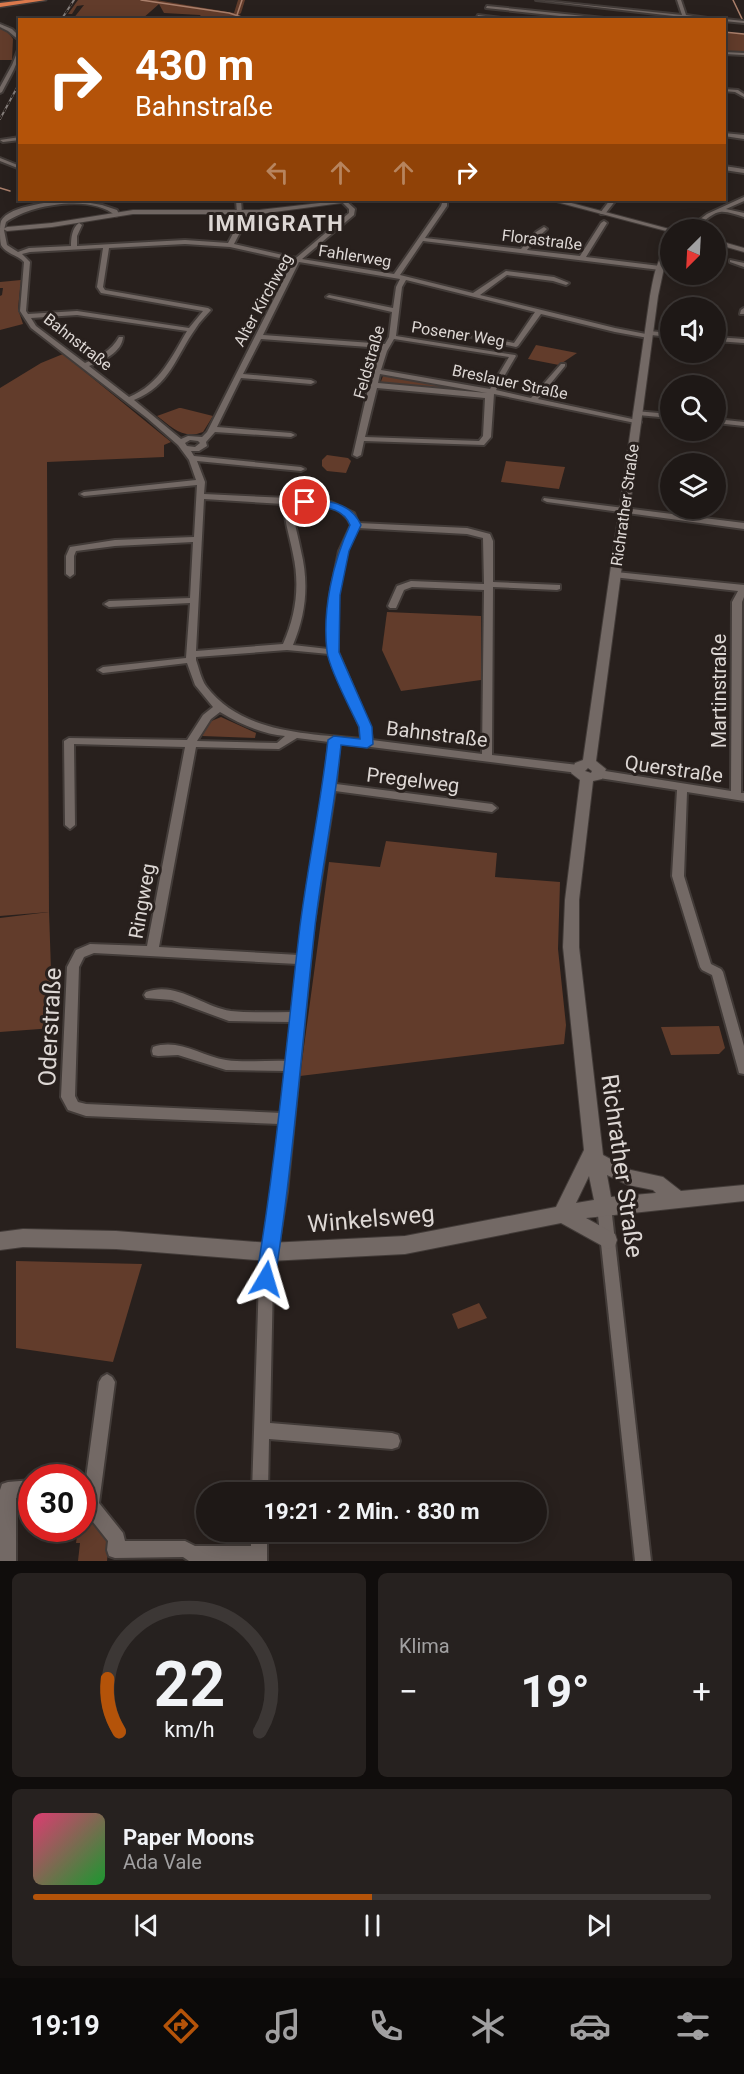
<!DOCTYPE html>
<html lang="de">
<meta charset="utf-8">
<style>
body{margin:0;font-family:Roboto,sans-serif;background:#26211f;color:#f1f3f6;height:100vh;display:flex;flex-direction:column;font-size:22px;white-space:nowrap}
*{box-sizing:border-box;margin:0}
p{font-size:20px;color:#a1a0a1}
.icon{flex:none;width:33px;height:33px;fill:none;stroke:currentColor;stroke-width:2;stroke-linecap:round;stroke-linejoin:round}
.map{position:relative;height:1561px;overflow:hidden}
.side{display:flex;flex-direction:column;gap:12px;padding:12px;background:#100d0c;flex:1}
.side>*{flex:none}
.guide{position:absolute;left:18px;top:18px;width:708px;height:183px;border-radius:0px;box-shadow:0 3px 15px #0003,0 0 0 2px #3c3735;background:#b45309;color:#fff;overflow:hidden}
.needle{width:39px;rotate:204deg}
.tools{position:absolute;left:660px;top:219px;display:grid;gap:12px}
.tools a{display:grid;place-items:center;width:66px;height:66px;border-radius:50%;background:#1e1816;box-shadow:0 3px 15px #0003,0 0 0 2px #3c3735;font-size:30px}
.speed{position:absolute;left:18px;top:1464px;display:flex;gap:12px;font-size:30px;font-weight:700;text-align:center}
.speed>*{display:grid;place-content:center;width:78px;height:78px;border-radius:50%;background:#1e1816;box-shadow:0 3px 15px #0003,0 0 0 2px #3c3735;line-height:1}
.speed .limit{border:9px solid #d22;background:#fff;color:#111}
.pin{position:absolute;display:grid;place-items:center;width:51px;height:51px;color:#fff;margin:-26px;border:3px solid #fff;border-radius:50%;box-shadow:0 2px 6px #0007}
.me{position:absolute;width:66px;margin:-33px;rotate:7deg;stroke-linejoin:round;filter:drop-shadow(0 0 4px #0008)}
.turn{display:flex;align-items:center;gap:21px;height:126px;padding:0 18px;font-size:27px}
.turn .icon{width:78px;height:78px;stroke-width:2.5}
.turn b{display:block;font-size:42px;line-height:51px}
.lanes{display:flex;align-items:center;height:57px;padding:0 18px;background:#0003;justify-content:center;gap:30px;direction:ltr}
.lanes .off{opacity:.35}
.big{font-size:45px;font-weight:700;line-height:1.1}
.side .card{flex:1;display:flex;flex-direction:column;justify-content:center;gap:9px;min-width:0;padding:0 21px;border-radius:9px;background:#26211f}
.side .dial{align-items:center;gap:0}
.dial svg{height:156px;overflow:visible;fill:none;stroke:#3c3735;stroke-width:7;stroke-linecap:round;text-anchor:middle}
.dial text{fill:#f1f3f6;stroke:none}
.song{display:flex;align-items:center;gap:18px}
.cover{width:72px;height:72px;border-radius:9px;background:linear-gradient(135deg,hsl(340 70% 55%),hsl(130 70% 35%))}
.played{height:6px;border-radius:3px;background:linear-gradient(90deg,#b45309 50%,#3c3735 50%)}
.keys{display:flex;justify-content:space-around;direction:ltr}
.heat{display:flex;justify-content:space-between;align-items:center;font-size:33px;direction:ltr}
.side .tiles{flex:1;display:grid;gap:12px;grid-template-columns:1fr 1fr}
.card:last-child{grid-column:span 2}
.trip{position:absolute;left:196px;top:1482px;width:351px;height:60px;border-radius:30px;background:#1e1816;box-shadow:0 3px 15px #0003,0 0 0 2px #3c3735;font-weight:700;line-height:60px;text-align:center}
.menu{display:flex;height:96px;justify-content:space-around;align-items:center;background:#0c0a09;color:#a1a0a1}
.menu .icon{width:42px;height:42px}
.menu .current{color:#b45309}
.menu b{font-size:27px;color:#f1f3f6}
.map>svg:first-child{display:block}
</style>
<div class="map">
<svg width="744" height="1561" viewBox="0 0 744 1561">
<rect width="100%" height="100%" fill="#28201d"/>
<g fill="#623c2b">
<polygon points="78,0 156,0 234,13 238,0 245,0 241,13 234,19 203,19 200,15 164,13 159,4 142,19 73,19 84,5 77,6 72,14 68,14"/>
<polygon points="0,28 8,32 13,39 12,60 0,60"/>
<polygon points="724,32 744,34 744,53 725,52"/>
<polygon points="21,280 18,309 23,324 0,330 0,296 2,295 3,288 0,288 0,282"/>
<polygon points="536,345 577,353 559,365 528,359"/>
<polygon points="63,354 171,442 164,445 164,457 47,462 49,912 0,916 0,388 41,363"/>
<polygon points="388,375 470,389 482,393 380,384 383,376"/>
<path d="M179,408H181L213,416L203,432C183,440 172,427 157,416Z"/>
<polygon points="327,455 348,458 351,461 346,473 327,471 322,466 322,460"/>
<polygon points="506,461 565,467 559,489 501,482"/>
<polygon points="387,612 481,616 481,680 401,691 382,650"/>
<polygon points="221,717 256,733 255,738 202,736 209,722"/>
<polygon points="386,841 497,853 495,877 560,882 558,949 566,1025 564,1044 300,1076 329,862 380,867"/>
<polygon points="49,912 53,1028 0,1032 0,918"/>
<polygon points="719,1026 725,1048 719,1054 671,1055 661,1027"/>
<polygon points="16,1261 142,1264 113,1362 16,1348"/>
<polygon points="479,1303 487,1318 458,1329 452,1314"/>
<polygon points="83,1513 86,1513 109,1540 107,1561 78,1561 80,1543 76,1543 78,1529 82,1528"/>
</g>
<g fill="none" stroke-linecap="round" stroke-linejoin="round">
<g stroke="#aa7f6b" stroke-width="1.5">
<polyline points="141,0 229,13 251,20"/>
<polyline points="733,0 744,23"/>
<polyline points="237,15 242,0"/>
<polyline points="724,32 744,34"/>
<polyline points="0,188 10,191"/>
</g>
<g stroke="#423b38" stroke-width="4">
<g id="street">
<polygon points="536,0 682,15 677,0 681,0 686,15 722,20 687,18 687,20 683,20 682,17"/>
<polygon points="487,6 614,19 616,20 597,20 486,8"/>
<polygon points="478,15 509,19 511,20 477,17"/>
<polygon points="724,19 744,21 744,23 724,21 724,20 722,20"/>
<polygon points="0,24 12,29 20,37 20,41 8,31 0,27"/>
<path d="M20,45C20,63 10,76 2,92L0,93V87L12,65Z"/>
<polygon points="724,52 744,53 744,55 724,54"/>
<polygon points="724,89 738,90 744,94 744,97 735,92 724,91"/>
<polygon points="724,133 744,135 744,139 724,136"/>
<polygon points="20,137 20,140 3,142 0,140"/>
<polygon points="0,158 20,166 20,169 0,161"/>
<polygon points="724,166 744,169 744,173 724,170"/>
<path d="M744,197V201L726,209L744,213V217C737,215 727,211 720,212C707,214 700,230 686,230L707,214Z"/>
<path d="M73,200L102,205L117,210L119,214L116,216C92,194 31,204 6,222L4,230L7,245L18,252L29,248L71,246C71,238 72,228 79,223L82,225L77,236V246L185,240L228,243L244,213L247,211L250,213L234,244L296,258L349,213V209L342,202L345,200L355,209L354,215L302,259L394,274L441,206L443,200H447V206L425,238L521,249L536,232L544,227L547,229C540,236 533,242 527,250L580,256L601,223L604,221L607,223L586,257L660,266L663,268L660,270L423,241L400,275L473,293L506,271L554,277L569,283L566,285L553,281L507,275L480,295L615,328L646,334L649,331L670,333V337L651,335L648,338L615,332L541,314L518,346L516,347L449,332L452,330L514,343L535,312L406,280L402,287L396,336L515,355L516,356L496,390L531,398L561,364H565V366L538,399L637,420L641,422L640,424L494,394L491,437L484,445L364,441L361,455L357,457L353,455L369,385L382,348L261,339L243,374L311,380L315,382L311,384L241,378L217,427L291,433L295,435L291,437L215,432L206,442L207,446L199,451H191L194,456L301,467L305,469L301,471L197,461L205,482L204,494L288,498L331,502L354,513L358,523L467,528L490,534L493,541V582L560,585V589L557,590L493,587L492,755L578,765L583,769L578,773L339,743L336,784L492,804L497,808L492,812L335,791L314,923L287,1192L273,1279L270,1423L392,1433L398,1435L400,1441L398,1447L392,1449L269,1439L268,1492H252L259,1279L273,1192L280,1124L86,1116L68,1110L61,1097L67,967L76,950L90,944L147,946L185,747L74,744L75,825L70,829L65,825L64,741L69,738L187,740L203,715L213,707L195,685L187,663L103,673L98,670L103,667L186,658L190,603L109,607L104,604L109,601L190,598L193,542L115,546L76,551L74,556V574L70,577L66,574V556L70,547L115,540L194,537L197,485L84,496L80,494L84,492L196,480L189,460L178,445L147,418L31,328L20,311L24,262C18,255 6,254 1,245C0,241 0,236 0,231C0,228 0,224 1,221C9,205 57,201 73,200ZM185,244L230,247L293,261L207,432L202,437L188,436L181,439L134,400C171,385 175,357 196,328C200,321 206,316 211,310L208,308L105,290L103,287L109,248ZM103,248L97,287L101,293L203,311L189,328L77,311L28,314L26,311L30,262L22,254L30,252ZM299,262L400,279L396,287L393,308L329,295L326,297L392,312L389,337L385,344L263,335ZM77,315L187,331C171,358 160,384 129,397L89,366C103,361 122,352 123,337H119C111,351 99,357 85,363L36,326L31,318ZM394,339L509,357L490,389L381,370L387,351ZM380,374L487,393L378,383ZM377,388L485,398L483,436L479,441L365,437ZM190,440L198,441L200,443L195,447L187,446L185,443ZM204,499L284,504C284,521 290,537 293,554C300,585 296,615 283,644L196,651ZM292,504C313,505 342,502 351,525L339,551L330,595L328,649L293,645C306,614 309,584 301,551C298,535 293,520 292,504ZM358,528L467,534L483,538L484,584L411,581L397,586L388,606L390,608H396L404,590L412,587L484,590L482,754L372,740L370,727L338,652V595L347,551ZM287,650L329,654L360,727L361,739C308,733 242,734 206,686C201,679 199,668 196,660V657ZM220,712C240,724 262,734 285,736L277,743L197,741L211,719ZM297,738L329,742C322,813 306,884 299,955L159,947L196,747L279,749ZM94,953L298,964L293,1012C272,1012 251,1013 231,1011C202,1007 177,981 146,992L144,995L146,998L172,1000L229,1021L291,1022L287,1061C268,1060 246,1063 226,1060C201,1056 179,1038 153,1047L152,1051L153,1055L158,1056L178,1055L226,1070L286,1071L282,1113L86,1104L78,1102L75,1096L79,967L84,957Z"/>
<polygon points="236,200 241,200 242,214 237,213"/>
<polygon points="610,200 616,200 605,214 601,214 600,213"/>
<polygon points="730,260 744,263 744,267 730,262"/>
<polygon points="744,308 744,314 740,314 741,310"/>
<polygon points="716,337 744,339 744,343 716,341"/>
<polygon points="635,411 670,414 670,418 638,415 634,413"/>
<polygon points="716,419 744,422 744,426 716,423"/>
<polygon points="544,498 744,523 744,529 547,502 543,500"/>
<polygon points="616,572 744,585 744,597 742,602 741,793 744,793 744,801 687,792 684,876 711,964 721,969 723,972 744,1046 744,1074 739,1073 738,1069 712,975 702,970 700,967 672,876 677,790 599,778 594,774 599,770 731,791 732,602 738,591 613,577 612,575"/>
<polygon points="604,1200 609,1201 611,1206 651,1561 635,1561 597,1206 599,1201"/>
<polygon points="107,1374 112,1377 115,1382 99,1503 123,1533 125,1541 185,1541 195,1546 251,1546 251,1532 267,1532 267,1561 189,1561 183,1557 115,1558 109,1556 107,1550 108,1541 82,1508 99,1382 102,1377"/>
<polygon points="32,1480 32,1496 16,1498 16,1561 0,1561 0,1490 2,1484 8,1482"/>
</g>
</g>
<g stroke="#423b38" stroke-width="2">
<g id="secondary">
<polygon points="346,200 364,200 259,214 133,214 52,227 7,231 3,229 7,227 52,223 133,210 259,210"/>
<polygon points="549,200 560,200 673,230 670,230 670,232"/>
<polygon points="716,240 744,248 744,252 716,244"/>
<path d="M670,247V256L664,268L658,296L596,761L606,769L602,779L593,781L579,900V947L603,1155L631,1170L663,1177L681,1191L744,1185V1201L586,1218L615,1234L617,1240L615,1246L608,1249L561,1223L405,1254L269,1261L116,1249L23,1247L0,1250V1232L23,1229L116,1231L269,1243L405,1236L556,1207L584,1150L563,947L565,900L580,780L571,773L575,763L583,760L650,296C653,281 656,255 670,247ZM588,768L592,771L591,773L585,771ZM607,1175L628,1185L653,1190L656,1193L611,1197ZM589,1176L594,1200L576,1203Z"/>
</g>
</g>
<g stroke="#423b38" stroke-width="3">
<polygon id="highway" points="25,0 46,0 0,7 0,3"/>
</g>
<use href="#street" fill="#736965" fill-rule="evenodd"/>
<use href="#secondary" fill="#736965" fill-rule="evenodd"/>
<use href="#highway" fill="#db794c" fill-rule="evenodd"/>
<g stroke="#867f7c" stroke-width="2">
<g id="rail">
<polyline points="61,20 74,0"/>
<polyline points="0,119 20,82"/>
</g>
</g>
<use href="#rail" stroke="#28201d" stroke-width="1.5" stroke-dasharray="4" stroke-linecap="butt"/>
</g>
<path fill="#1a73e8" stroke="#114b97" stroke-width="1.5" d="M305,498C328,502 350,501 361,525L349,551L340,595L339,652L372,727L373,744L367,748L341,745C335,806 322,866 315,926C302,1044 293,1162 275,1279L272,1286L266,1288L259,1286L256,1279C276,1162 286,1044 300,926C308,864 321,803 328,740L334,736L360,739L359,727C351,710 328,667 327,651C322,610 333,562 350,525C342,505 320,508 301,504L299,502Z"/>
<g text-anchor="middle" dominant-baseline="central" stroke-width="6" stroke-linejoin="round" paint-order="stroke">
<g font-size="16" fill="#ddd7d4" stroke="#28201d">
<text transform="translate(542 240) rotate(7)">Florastraße</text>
<text transform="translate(355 256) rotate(9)">Fahlerweg</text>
<text transform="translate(263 300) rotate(-61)">Alter Kirchweg</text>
<text transform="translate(458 334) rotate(9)">Posener Weg</text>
<text transform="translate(78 342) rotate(38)">Bahnstraße</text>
<text transform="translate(369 362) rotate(-74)">Feldstraße</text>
<text transform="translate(510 382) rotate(12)">Breslauer Straße</text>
<text transform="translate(625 505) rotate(-82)">Richrather Straße</text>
</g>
<g font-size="20" fill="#ddd7d4" stroke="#28201d">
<text transform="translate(719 691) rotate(-90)">Martinstraße</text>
<text transform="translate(437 734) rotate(7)">Bahnstraße</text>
<text transform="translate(674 769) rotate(8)">Querstraße</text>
<text transform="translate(413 780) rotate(7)">Pregelweg</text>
<text transform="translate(142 901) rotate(-80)">Ringweg</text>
</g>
<g font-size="22" font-weight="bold" letter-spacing="1.5" fill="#ddd7d4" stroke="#28201d">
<text x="276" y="223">IMMIGRATH</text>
</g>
<g font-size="24" fill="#ddd7d4" stroke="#28201d">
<text transform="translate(50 1027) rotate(-87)">Oderstraße</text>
<text transform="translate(622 1166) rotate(82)">Richrather Straße</text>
<text transform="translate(371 1219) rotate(-5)">Winkelsweg</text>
</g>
</g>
</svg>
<div class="tools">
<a><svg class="needle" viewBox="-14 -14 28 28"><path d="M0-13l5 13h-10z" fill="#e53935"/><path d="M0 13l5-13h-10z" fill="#a1a0a1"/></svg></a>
<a><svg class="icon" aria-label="sound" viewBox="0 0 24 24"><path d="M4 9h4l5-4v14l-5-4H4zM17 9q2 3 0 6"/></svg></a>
<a><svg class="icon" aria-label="search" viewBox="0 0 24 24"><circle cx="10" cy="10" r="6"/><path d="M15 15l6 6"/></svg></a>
<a><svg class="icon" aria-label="layers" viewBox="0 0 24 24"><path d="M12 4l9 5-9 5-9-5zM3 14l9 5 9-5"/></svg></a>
</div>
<div class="speed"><div class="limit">30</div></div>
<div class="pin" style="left:305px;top:502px;background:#d93025"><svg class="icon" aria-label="arrive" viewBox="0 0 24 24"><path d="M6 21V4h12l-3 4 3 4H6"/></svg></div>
<svg class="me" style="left:266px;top:1279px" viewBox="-20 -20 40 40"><path d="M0-17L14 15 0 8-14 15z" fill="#1a73e8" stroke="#fff" stroke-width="4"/></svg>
<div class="trip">19:21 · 2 Min. · 830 m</div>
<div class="guide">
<div class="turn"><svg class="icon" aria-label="right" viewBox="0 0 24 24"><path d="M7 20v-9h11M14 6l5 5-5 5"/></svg><div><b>430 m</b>Bahnstraße</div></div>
<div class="lanes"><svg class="icon off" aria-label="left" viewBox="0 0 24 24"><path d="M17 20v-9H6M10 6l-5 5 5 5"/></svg><svg class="icon off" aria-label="ahead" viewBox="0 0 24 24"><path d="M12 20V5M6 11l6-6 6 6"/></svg><svg class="icon off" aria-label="ahead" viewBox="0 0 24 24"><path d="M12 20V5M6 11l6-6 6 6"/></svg><svg class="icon" aria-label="right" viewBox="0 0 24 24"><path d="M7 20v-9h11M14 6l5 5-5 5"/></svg></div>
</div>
</div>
<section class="side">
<div class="tiles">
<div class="card dial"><svg viewBox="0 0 100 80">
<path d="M14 69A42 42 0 1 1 86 69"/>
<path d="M14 69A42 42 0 0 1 8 42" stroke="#b45309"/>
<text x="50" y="56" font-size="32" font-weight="700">22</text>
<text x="50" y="72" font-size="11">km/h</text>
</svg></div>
<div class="card"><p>Klima</p>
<div class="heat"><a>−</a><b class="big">19°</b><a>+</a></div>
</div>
<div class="card">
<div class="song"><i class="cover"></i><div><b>Paper Moons</b><p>Ada Vale</p></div></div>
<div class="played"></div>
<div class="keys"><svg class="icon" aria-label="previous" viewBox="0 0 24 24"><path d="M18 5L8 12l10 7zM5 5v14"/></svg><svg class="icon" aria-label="pause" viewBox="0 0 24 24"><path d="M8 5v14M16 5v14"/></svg><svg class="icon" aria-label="next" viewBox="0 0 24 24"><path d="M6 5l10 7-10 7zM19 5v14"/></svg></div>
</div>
</div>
</section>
<nav class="menu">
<b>19:19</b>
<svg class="icon current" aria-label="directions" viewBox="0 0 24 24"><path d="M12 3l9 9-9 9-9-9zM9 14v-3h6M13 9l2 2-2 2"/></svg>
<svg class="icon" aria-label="music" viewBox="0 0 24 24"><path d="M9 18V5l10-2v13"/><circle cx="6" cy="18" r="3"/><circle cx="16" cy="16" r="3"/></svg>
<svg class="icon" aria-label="phone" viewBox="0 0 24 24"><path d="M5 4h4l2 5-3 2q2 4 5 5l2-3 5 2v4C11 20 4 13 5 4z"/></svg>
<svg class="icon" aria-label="climate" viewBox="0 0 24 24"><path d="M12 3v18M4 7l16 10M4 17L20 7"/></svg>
<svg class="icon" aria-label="car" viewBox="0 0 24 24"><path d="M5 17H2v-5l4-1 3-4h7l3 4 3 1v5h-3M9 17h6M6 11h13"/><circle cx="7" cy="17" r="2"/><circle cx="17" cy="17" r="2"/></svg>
<svg class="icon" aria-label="filters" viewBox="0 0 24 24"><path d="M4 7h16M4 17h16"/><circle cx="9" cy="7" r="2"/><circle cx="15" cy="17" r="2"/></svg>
</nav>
